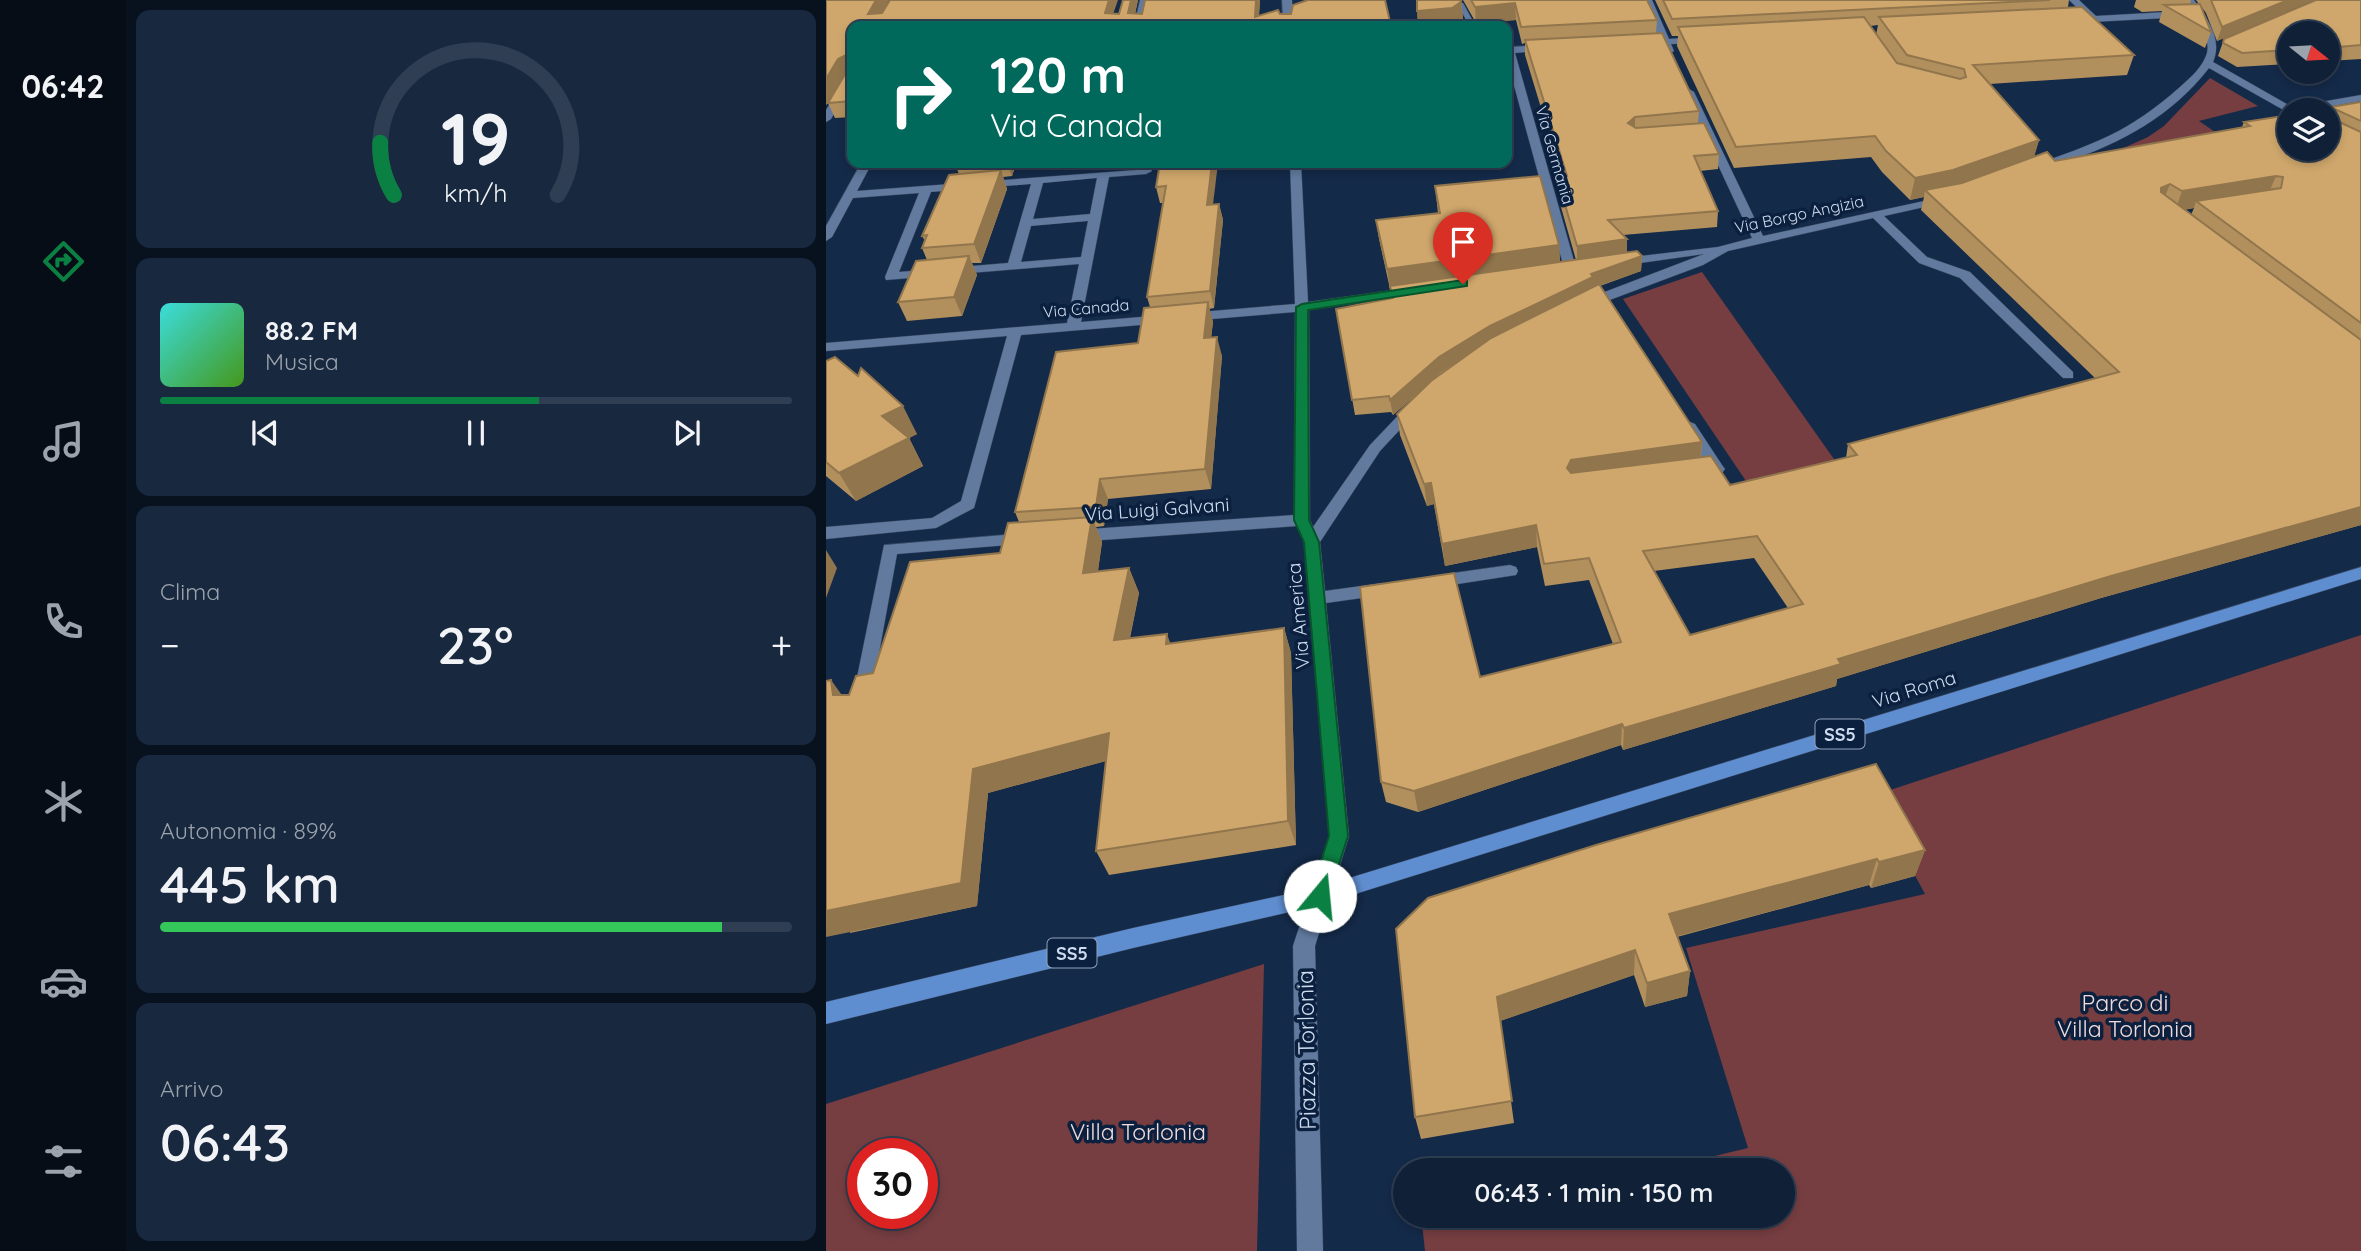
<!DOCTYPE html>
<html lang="it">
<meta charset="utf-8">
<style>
body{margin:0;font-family:Quicksand,sans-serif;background:#18283f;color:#f1f3f6;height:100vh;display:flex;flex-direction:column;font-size:26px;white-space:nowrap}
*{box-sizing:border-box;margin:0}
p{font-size:23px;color:#9ba3ad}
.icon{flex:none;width:38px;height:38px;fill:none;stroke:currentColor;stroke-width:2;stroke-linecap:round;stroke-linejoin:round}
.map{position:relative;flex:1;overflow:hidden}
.side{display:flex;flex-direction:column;gap:10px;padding:10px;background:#08121e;width:700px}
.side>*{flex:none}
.guide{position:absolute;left:21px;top:21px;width:665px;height:147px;border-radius:14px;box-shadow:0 4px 10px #0003,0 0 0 2px #2f3e52;background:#00695c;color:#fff;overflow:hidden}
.needle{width:46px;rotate:108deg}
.controls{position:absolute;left:1451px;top:21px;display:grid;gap:14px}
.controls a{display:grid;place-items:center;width:63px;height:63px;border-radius:50%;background:#0f2037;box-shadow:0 4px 10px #0003,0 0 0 2px #2f3e52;font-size:35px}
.speed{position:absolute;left:21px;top:1138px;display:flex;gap:14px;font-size:35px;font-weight:700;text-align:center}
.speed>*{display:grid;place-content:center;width:91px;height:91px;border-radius:50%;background:#0f2037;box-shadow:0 4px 10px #0003,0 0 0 2px #2f3e52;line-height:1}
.speed .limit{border:10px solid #d22;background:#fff;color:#111}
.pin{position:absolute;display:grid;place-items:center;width:60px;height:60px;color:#fff;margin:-72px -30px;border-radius:50% 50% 50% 0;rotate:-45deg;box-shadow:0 0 7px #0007}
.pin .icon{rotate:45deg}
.me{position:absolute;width:77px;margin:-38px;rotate:17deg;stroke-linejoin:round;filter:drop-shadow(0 0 5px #0008)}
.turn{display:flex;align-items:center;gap:24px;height:147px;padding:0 28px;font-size:32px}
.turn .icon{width:91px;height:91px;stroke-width:2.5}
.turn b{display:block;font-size:49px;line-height:60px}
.big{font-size:52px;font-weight:600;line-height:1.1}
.side .card{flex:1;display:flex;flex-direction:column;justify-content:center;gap:10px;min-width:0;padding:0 24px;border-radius:14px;background:#18283f}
.side .dial{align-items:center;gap:0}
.dial svg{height:182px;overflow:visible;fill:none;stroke:#2f3e52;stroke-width:7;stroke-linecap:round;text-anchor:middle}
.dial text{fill:#f1f3f6;stroke:none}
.song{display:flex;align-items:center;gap:21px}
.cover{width:84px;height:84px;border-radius:10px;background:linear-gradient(135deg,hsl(180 70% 55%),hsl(100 70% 35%))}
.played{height:7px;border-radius:4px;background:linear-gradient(90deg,#0b8043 60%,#2f3e52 60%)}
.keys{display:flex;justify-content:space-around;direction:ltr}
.heat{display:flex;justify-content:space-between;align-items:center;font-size:38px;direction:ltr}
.charge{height:10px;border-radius:5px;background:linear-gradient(90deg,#34c759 89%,#2f3e52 0)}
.trip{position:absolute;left:567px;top:1158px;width:402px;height:70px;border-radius:35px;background:#0f2037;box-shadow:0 4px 10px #0003,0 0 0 2px #2f3e52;font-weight:600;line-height:70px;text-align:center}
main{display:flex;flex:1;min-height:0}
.dock{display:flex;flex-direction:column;width:126px;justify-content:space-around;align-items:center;background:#060d16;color:#9ba3ad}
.dock .icon{width:49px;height:49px}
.dock .on{color:#0b8043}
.dock b{font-size:32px;color:#f1f3f6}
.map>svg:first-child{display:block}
</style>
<main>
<nav class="dock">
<b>06:42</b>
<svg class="icon on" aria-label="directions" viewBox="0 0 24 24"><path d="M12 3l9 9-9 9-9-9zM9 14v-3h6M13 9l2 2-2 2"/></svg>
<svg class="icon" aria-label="music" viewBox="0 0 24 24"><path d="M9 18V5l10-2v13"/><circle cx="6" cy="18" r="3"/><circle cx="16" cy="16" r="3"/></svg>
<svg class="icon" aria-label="phone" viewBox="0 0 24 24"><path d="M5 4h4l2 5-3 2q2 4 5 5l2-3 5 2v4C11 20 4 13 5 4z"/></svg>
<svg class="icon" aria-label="climate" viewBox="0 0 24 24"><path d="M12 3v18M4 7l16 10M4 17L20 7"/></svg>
<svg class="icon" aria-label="car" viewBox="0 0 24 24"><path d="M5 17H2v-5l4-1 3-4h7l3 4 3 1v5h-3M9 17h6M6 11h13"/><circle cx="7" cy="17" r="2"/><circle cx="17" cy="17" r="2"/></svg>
<svg class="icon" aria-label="filters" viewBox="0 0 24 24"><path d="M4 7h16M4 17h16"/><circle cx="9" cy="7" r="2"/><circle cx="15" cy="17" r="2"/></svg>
</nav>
<section class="side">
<div class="card dial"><svg viewBox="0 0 100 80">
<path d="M14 69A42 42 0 1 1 86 69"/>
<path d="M14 69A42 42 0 0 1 8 46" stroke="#0b8043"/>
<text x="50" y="56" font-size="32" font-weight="700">19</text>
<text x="50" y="72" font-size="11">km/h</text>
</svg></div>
<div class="card">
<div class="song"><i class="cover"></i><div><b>88.2 FM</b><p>Musica</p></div></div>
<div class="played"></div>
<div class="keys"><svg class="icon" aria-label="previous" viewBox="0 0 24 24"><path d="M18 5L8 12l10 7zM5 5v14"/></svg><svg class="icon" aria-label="pause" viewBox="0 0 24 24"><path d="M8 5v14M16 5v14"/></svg><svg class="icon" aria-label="next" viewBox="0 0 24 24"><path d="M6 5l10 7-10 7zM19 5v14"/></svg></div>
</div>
<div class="card"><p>Clima</p>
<div class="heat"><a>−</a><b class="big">23°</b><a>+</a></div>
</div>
<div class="card"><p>Autonomia · 89%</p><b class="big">445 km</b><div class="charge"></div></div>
<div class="card"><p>Arrivo</p><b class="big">06:43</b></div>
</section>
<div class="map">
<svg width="1535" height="1251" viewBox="0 0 1535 1251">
<rect width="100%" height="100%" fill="#142a49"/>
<g fill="#763e41" fill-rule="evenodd">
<polygon points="1384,78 1432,106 1373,121 1464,183 1293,150 1322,137 1338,126"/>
<polygon points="876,272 1010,462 922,484 797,299"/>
<polygon points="1535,635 1535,1251 599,1251 596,1223 628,1216 957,1216 957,1171 826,1171 922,1148 860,948 1099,894 1046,796"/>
<path d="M438,964L431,1251H0V1104ZM96,1153V1213H37V1153Z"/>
</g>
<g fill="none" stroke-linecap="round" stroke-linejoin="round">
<g stroke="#364660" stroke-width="1">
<g id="minor">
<polygon points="314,0 324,0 318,26 308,26"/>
<polygon points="456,0 466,0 467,26 457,26"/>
<polygon points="816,0 826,0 843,39 873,37 878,40 873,43 845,44 848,51 843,54 836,45 814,45 814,41 833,39"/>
<polygon points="1243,0 1253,0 1270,16 1359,11 1364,14 1359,17 1247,23 1244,22 1244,18 1260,16"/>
<path d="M1358,0H1368C1381,18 1397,39 1387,62L1466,107L1535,95V101L1485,110H1463V113L1383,68C1347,115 1294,144 1239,162C1228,165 1214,173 1203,171V167C1267,144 1301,134 1354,87C1364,78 1377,67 1381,53C1385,35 1368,14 1358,0Z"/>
<polygon points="631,3 637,3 648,23 630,26 640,20"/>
<polygon points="723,45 728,48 726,50 689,53 750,268 744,272 738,268 681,60 681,47"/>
<polygon points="26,72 26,83 5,119 0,122 0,110 21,75"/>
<polygon points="863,89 868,92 937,236 1121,196 1121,202 1058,216 1101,257 1144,272 1247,372 1247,378 1237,378 1134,278 1093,263 1047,218 902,251 877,265 765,307 755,307 755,301 878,254 793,266 787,262 789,259 892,247 926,238 858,92"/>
<path d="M35,163H46L31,191L324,169L326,171L320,174L283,177L255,322L469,304L464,163H475L482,302L589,287L596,291L589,295L483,310L484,520L487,527L544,445L584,403H594L596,406L554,451L494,542L499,591L557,583L566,589L557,595L500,603L523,836L489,946L497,1251H471L467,946L503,836L478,542L471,526L249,542L241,536L249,530L468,515L469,312L195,335L148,508L110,528L0,539V527L106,518L135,501L181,336L0,351V343L241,323L253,264L60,280L59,277L93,193L27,198L6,237L0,241V226ZM271,178L264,214L207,219L217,183ZM205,184L182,263L73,272L105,192ZM262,221L255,257L195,262L205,226Z"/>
<polygon points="864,422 869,424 896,465 899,469 896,473 880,473 877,469 881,465 857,427"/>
<polygon points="200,533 206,535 208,539 206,543 71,554 45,697 43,702 29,702 27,697 58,545"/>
<polygon points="684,565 690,567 692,571 690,575 606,588 598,582 606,576"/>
</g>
</g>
<g stroke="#364660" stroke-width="1">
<polygon id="major" points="1535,567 1535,579 494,905 307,948 0,1024 0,1002 307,928 494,887"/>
</g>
<use href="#minor" fill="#617a9e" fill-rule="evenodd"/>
<use href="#major" fill="#5f8ed0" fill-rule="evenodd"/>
</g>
<g fill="#b2905d" fill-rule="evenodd">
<polygon points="0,0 293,14 297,0 312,0 309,14 316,14 319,0 434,0 433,16 454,14 565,26 26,26 26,117 9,118 2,103 19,73 0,105"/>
<path d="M591,0H821L831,20L830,34L873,111L872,124L893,154L892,169L874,171L892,211L891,227L797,235L801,253L816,256L815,271L774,286L876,442L875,457L904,485L1020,458L1022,444L1269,378L1095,210L1098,197L1084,200L1056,172L1045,157L908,168L851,46L852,36H846L829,0H1243L1242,7L1308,55L1301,75L1164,84L1213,140L1208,156L1229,161L1416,127L1418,122L1502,110L1535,102V525L1275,598L1011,679L1010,686L797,750L795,745L592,812L560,802L555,782L654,677L787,644L763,580L719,586L711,547L619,566L608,504L601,506L574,435L571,414L597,389L567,415L565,412L529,415L510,309L566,298L553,239L550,220L612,213L609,186L733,245L734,262L750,260L731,193V177H736L699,55V43L696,44L690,20L650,23L637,0L635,1L637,19L628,25L592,26ZM1052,25L1050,35L1044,26ZM1368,208L1365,215L1358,210ZM928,558L962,608L864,635L828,571Z"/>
<polygon points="1310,0 1365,0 1364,4 1373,4 1370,0 1488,0 1391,41 1380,13 1375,6 1385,32 1379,48 1333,22 1336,11 1316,12 1308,7"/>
<polygon points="1535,0 1535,59 1502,61 1502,33 1463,33 1463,64 1411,67 1392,56 1398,39"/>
<polygon points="130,163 214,163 190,164 186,176 177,177 181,189 155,263 146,263 151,275 136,316 81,321 72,302 101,260 96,248 99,241 96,236 133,174 129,164"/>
<polygon points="334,163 387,205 393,204 397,220 388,308 383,309 387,322 385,337 396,356 385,489 282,499 278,526 270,527 276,542 272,571 303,568 313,593 304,638 344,644 458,628 465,653 470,845 283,875 270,851 280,761 162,793 151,906 24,933 16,695 23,695 47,673 174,553 193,522 189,512 312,343 324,307 321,297 337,203 334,203 330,187"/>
<polygon points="0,361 32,376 91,434 83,438 97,466 30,501 0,476"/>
<polygon points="1099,850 1089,876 1045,888 1043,885 851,937 864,971 861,996 819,1007 808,975 674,1021 688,1123 595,1139 589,1117 570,929"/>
</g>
<g fill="#91754c">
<polygon points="50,0 63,0 49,26 42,14"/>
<polygon points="283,0 292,0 283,26 279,13"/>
<polygon points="305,0 312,0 306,26 302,13"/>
<polygon points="430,0 434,0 432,26 429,17"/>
<polygon points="1462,0 1488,0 1391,41 1396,27"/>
<polygon points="635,2 637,19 628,25 592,26 591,11"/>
<polygon points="689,3 690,20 650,23 649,7"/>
<polygon points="20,55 26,70 19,74 0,105 0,79 12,59"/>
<polygon points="809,117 809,132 802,123"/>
<polygon points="1213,140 1207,161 1122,191 1099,190 1098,197 1084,200 1089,178"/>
<polygon points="181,163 189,163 190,164 186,176"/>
<polygon points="386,163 392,163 385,221 381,205"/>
<polygon points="175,170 181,189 155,263 148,244"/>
<polygon points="1450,176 1442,195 1370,201 1368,208 1349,211 1356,191"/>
<polygon points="1344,184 1336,204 1335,188"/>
<polygon points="393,204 397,220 388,308 384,291"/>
<polygon points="801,239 801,255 751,262 751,246"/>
<polygon points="733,245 734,264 564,288 561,269"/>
<polygon points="143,256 151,275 136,316 128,297"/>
<polygon points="816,256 815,271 767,288 665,341 615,372 567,415 564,400 613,357 664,326 765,274"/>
<polygon points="382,302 387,322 383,357 378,338"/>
<polygon points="391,337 396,356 385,489 379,469"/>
<polygon points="77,406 91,434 83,438 97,466 30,501 13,473 56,416"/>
<polygon points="876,442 874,463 746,481 741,468 745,460"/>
<polygon points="274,479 282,499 278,526 270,507"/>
<polygon points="605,483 608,504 601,506 598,484"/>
<polygon points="1535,507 1535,525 1275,598 1011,679 1010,686 797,750 798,728 1012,659 1285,576"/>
<polygon points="266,517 276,542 268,598 257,573"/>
<polygon points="710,525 711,547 619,566 616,544"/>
<polygon points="0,550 11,568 0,598"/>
<polygon points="303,568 313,593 298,665 288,640"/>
<polygon points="458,628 465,653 470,845 462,821"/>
<polygon points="341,634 350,659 340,644"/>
<polygon points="5,680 23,705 7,695"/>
<polygon points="796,724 795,745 592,812 588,791"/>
<polygon points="283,733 294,757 162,793 151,906 0,937 0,911 147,769"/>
<polygon points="1099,850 1089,876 1045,888 1053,862"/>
<polygon points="1051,859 1043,885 840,939 843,914"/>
<polygon points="809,950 808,975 674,1021 671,997"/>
<polygon points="864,971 861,996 819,1007 821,983"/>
</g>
<g fill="#cfa76c" stroke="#91754c" stroke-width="2" fill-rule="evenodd">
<polygon points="0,0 50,0 42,14 56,13 64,0 283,0 279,13 293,14 297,0 305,0 302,13 316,14 319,0 430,0 429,17 452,10 454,14 465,14 467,5 482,0 559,0 565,26 461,26 437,24 437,26 26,26 26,101 2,103 22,69 20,55 12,59 0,79"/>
<polygon points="591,0 634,0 635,2 626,8 591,11"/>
<polygon points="645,0 821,0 831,20 695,27 689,3 649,7"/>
<polygon points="837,0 1224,0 846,19"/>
<polygon points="1385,0 1462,0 1396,27"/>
<polygon points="1490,0 1535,0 1535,45 1502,48 1502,33 1463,33 1463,50 1416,53 1397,43 1398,39"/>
<polygon points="1374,4 1385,32 1338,5"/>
<polygon points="1256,7 1308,55 1147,65 1213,140 1127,170 1089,178 1060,151 1049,136 910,147 852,27 1038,17 1071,63 1134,79 1140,77 1138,69 1081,55 1053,17"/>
<polygon points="836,33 873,111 809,117 802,123 810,128 878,123 893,154 868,156 892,211 782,220 801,239 751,246 731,177 741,176 699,40"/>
<path d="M1535,102V121L1509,109V120L1535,132V323L1370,201L1455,188L1457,177L1450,176L1356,191L1344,184L1335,188V192L1535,340V507L1285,576L1012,659L1015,664L798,728L796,724L588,791L555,782L534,587L628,573L654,677L795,642L763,558L718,564L710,525L616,544L605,483L598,484L571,414L605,381L665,338L773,284L876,442L745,460L741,468L745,473L885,456L904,485L1031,455L1022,444L1293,372L1099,190L1136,183L1221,152L1229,161L1424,126L1418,122L1463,115V149H1502V110H1487ZM931,536L977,604L864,635L817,551Z"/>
<polygon points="334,163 386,163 381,205 393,204 384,291 321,297 340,186 330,187"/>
<polygon points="175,170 148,244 96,248 101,235 96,236 123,175"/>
<polygon points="714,176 733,245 561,269 550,220 614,213 609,186"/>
<polygon points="811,251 816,256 765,274 767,277 664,326 613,357 564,400 563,396 526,400 510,309 567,298 564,286"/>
<polygon points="143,256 128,297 72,302 90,261"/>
<polygon points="382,302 378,338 391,337 379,469 274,479 270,507 189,512 230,352 312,343 318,308"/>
<polygon points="9,357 32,376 35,368 77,406 56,416 83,438 13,473 0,462 0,361"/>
<polygon points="266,517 257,573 303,568 288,640 341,634 340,644 458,628 462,821 270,851 283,733 147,769 135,883 0,911 0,681 5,680 7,695 23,695 30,676 47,673 84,562 174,553 182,523"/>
<polygon points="1050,764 1099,850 1053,862 1051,859 843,914 864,971 821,983 809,950 671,997 686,1101 589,1117 570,929 602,898 770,845"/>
</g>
<polygon fill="#0b8043" stroke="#07532c" stroke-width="2" points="637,280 641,281 641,286 482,310 483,520 493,542 522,836 503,896 500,902 494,904 487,902 484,896 503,836 478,542 468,520 470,307 476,304"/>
<g text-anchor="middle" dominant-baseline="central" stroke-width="7" stroke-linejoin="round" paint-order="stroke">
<g font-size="16" fill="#cddbef" stroke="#0b203e">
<text transform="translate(729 155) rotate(74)">Via Germania</text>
<text transform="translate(973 214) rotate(-12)">Via Borgo Angizia</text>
<text transform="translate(260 308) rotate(-5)">Via Canada</text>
</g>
<g fill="#0b203e" stroke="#93a3ba" stroke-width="2">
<rect x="989.5" y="719.5" width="49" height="29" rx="5"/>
<rect x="221.5" y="938.5" width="49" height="29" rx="5"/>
</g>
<g font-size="18" font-weight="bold" fill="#cddbef">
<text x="1014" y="734">SS5</text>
<text x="246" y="953">SS5</text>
</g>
<g font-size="19" fill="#cddbef" stroke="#0b203e">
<text transform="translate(331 509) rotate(-4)">Via Luigi Galvani</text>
<text transform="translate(472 616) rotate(-95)">Via America</text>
<text transform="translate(1088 689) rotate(-17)">Via Roma</text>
</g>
<g font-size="23" fill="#f0dbdb" stroke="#0b203e">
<text x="1299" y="1002">Parco di<tspan x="1299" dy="26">Villa Torlonia</tspan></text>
<text x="312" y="1131">Villa Torlonia</text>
</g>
<g font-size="23" fill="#cddbef" stroke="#0b203e">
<text transform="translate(480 1050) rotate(-91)">Piazza Torlonia</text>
</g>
</g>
</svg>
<div class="controls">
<a><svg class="needle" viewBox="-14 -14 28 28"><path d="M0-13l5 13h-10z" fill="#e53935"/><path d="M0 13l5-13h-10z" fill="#9ba3ad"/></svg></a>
<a><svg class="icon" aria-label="layers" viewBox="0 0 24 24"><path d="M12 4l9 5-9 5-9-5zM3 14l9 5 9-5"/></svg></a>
</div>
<div class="speed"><div class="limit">30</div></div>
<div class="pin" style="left:637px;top:284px;background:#d93025"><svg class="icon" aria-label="arrive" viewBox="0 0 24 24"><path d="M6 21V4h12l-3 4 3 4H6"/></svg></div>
<svg class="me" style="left:494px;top:896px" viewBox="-20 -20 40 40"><circle r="19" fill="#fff"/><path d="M0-13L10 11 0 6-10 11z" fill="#0b8043"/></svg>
<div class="trip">06:43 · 1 min · 150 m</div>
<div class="guide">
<div class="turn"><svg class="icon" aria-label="right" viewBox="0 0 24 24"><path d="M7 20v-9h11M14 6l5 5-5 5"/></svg><div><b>120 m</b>Via Canada</div></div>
</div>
</div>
</main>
